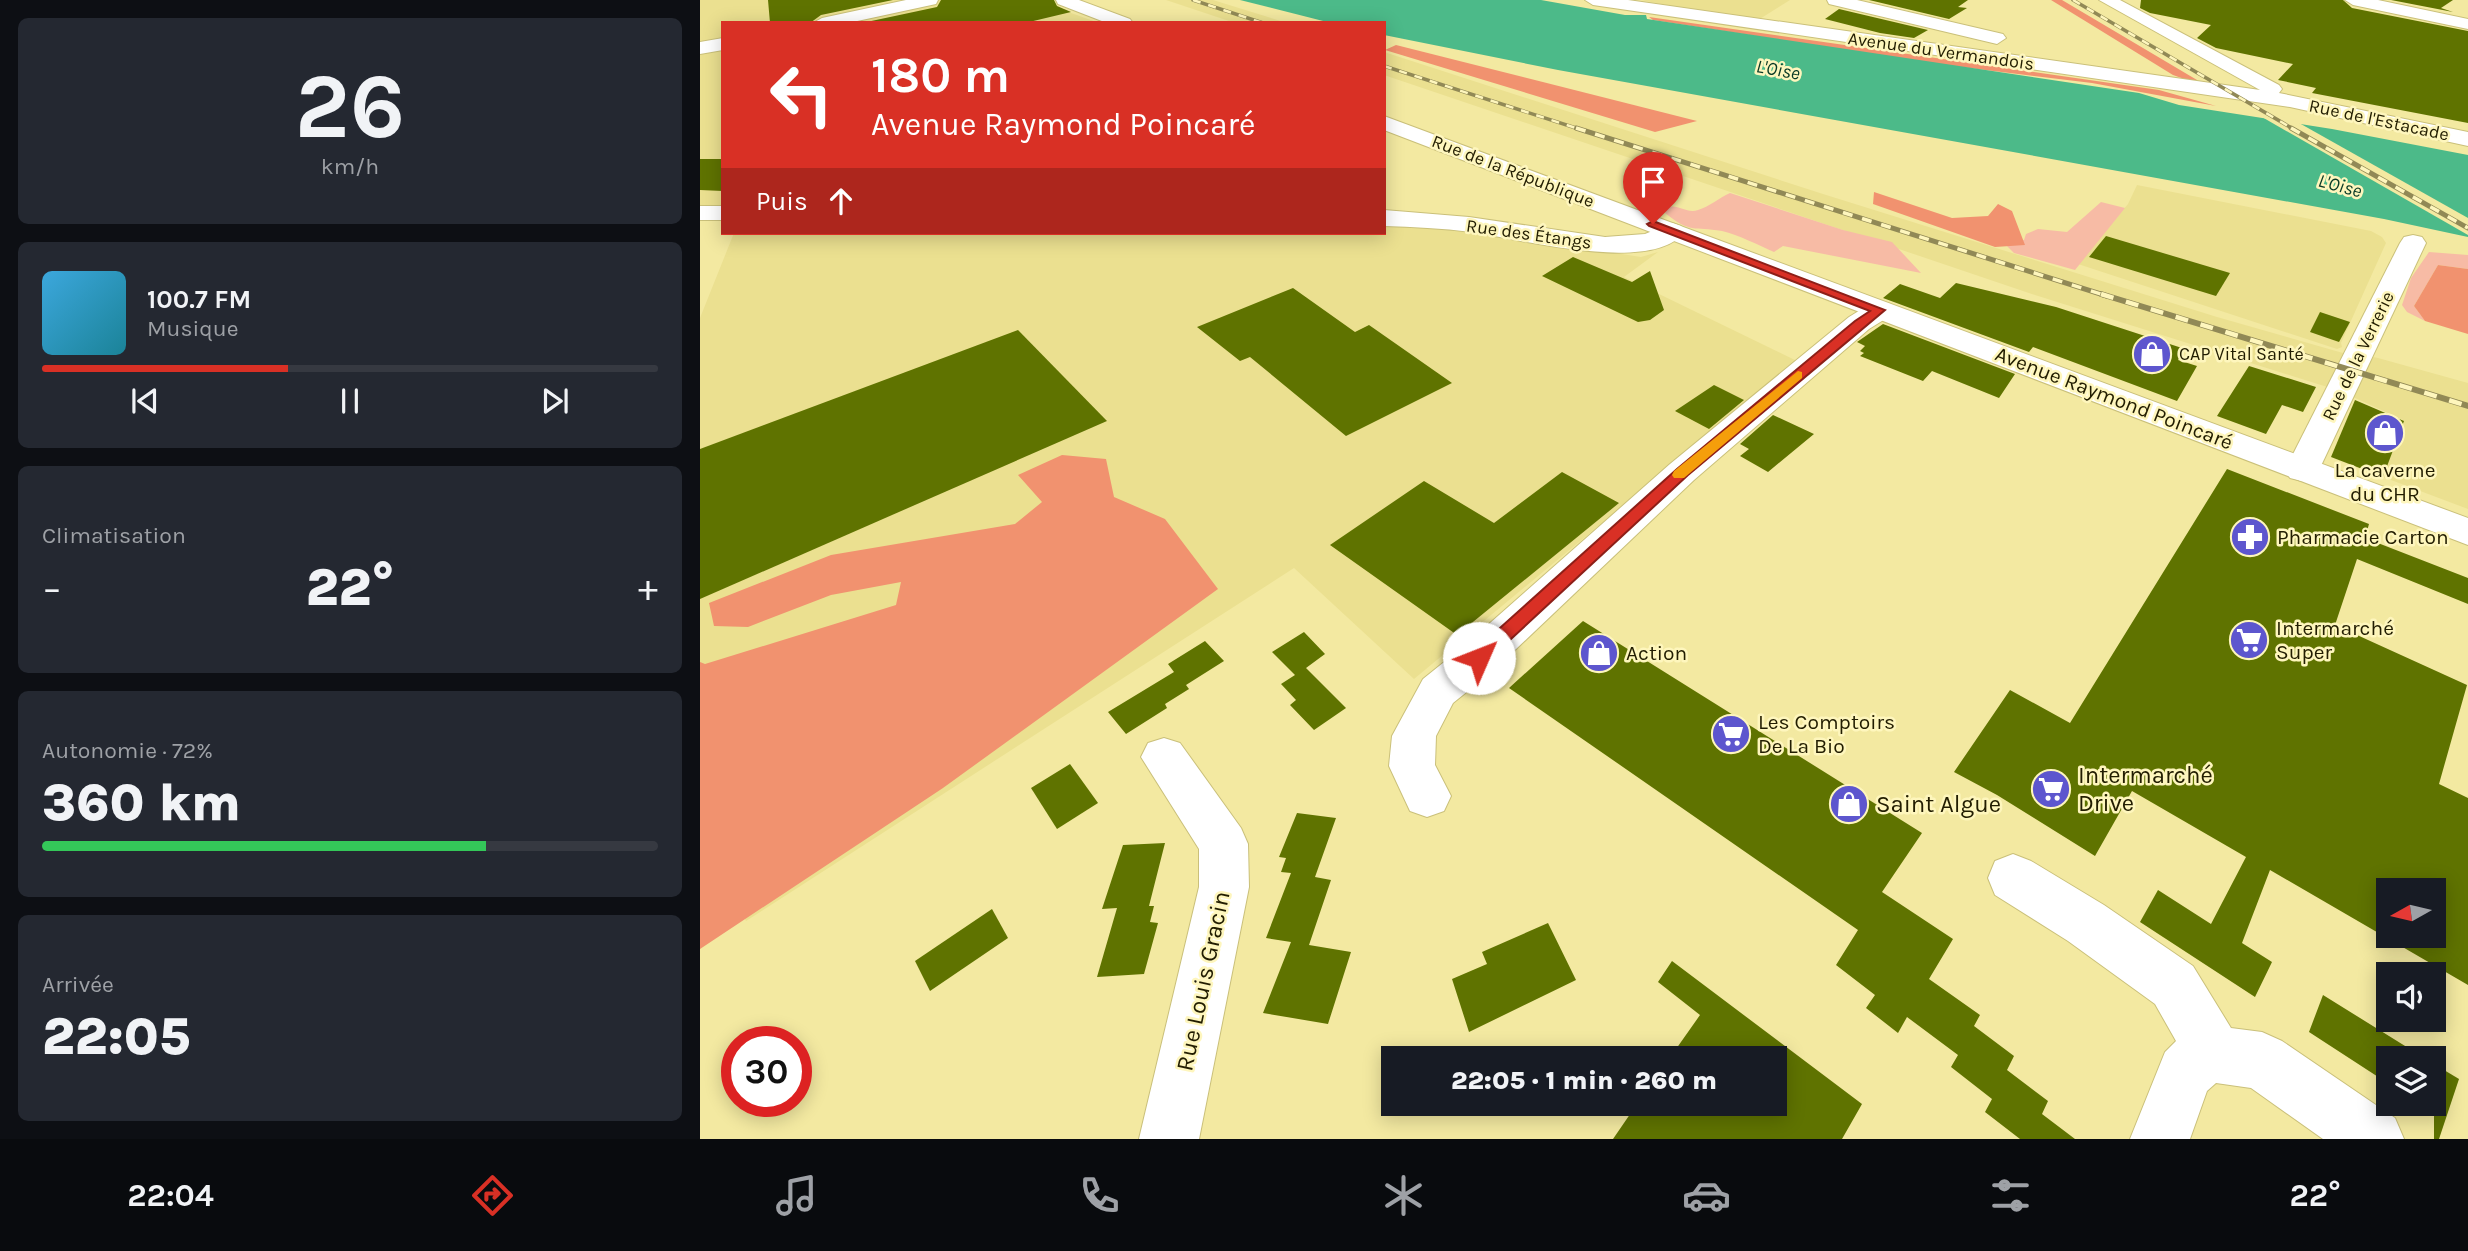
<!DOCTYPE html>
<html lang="fr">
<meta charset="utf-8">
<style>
body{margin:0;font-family:Karla,sans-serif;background:#242831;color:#f1f3f6;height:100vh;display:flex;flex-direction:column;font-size:26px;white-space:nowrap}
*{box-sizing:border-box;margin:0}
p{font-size:23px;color:#9ea1a6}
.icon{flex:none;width:38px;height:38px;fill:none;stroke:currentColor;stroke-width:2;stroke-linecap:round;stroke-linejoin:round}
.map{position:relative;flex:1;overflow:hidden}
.drawer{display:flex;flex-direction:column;gap:18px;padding:18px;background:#0d0f14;width:700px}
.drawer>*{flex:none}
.hud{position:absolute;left:21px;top:21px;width:665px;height:214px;border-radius:0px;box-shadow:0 4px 18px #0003;background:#d93025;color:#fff;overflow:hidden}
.needle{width:46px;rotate:262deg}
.fabs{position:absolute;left:1676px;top:878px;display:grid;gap:14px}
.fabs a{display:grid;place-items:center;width:70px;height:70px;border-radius:0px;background:#171b24;box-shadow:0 4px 18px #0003;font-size:35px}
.speed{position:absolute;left:21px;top:1026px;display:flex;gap:14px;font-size:35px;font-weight:700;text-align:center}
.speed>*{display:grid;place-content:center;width:91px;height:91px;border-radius:50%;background:#171b24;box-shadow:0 4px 18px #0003;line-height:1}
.speed .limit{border:10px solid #d22;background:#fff;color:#111}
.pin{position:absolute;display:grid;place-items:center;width:60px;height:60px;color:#fff;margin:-72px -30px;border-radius:50% 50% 50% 0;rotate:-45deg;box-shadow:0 0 7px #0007}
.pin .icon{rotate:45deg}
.me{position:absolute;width:77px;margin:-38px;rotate:46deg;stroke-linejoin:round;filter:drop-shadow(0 0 5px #0008)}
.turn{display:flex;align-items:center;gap:24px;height:147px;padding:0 35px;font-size:32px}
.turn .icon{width:91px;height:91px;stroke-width:2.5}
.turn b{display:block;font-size:49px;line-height:60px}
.then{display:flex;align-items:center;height:66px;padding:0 35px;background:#0003;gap:14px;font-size:26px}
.big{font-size:52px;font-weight:800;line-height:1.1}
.drawer .card{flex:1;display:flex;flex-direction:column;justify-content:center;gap:10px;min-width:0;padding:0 24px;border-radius:10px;background:#242831}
.drawer .dial{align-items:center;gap:0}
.dial b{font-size:91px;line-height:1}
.song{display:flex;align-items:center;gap:21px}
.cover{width:84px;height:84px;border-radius:10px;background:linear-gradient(135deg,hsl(200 70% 55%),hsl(190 70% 35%))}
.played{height:7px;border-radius:4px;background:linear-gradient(90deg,#d93025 40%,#363941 40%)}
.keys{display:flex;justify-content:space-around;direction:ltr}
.heat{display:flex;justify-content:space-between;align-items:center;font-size:38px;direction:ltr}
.charge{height:10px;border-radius:5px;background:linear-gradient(90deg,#34c759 72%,#363941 0)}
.trip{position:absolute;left:681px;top:1046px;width:406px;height:70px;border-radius:0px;background:#171b24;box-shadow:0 4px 18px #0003;font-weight:800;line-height:70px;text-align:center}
.tab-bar{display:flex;height:112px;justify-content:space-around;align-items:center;background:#090b0e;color:#9ea1a6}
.tab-bar .icon{width:49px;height:49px}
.tab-bar .active{color:#d93025}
.tab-bar b{font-size:32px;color:#f1f3f6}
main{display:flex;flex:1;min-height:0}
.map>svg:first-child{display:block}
</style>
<main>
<section class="drawer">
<div class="card dial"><b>26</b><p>km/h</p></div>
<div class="card">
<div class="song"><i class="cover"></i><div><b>100.7 FM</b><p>Musique</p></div></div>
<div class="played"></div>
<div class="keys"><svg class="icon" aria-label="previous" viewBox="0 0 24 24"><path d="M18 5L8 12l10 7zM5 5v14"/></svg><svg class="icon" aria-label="pause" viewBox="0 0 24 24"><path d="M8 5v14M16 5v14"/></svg><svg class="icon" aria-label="next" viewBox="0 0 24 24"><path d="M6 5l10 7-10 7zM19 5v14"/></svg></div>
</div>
<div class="card"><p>Climatisation</p>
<div class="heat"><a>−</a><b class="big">22°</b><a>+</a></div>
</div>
<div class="card"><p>Autonomie · 72%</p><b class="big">360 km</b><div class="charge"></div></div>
<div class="card"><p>Arrivée</p><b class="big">22:05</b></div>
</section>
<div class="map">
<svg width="1768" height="1139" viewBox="0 0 1768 1139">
<rect width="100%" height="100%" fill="#f3e9a1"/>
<g fill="#ebe090">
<polygon points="0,0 335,0 399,23 23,23 23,217 0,217"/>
<polygon points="466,0 513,0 587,23 535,23"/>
<polygon points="941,0 1090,0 1055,22"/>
<polygon points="684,52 1123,194 1517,317 1657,357 1658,354 1678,358 1768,383 1768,509 1683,477 1703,420 1640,391 1335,295 684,75"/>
<polygon points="1437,185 1671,231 1682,237 1686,243 1641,343 1642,347 1637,349 1378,264 1428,204"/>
<polygon points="684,221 716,222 941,257 958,252 924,277 1097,361 714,679 594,568 46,921 0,836 0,318 34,233 684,233"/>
</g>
<g fill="#f7bba5">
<path d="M1030,193L1143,230L1192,242L1221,273L1083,246L1074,252C1058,245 1039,235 1022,231C993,226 991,234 965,213L968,207C979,204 987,214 998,210C1009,207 1019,198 1030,193Z"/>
<polygon points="1401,202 1425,208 1375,270 1314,253 1307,246 1310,241 1324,240 1326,234 1338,229 1367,232"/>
<polygon points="1729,252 1768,255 1768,269 1738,265 1714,306 1725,321 1707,312 1702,305 1711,278"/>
</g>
<g fill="#f1926f">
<polygon points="1351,0 1362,0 1497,80 1487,80 1473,75"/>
<polygon points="949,17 1459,90 1516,106 1392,83 1229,63 953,20"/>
<polygon points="696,45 997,121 955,132 685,50"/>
<polygon points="1174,192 1252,218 1288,216 1298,204 1312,211 1325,245 1295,247 1173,204"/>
<polygon points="1738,265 1768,269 1768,334 1725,321 1714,306"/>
<polygon points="362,455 406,459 414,497 465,519 518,589 243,788 0,949 0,662 5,664 196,605 201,582 131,595 48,627 14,626 9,603 131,555 315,524 342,502 318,475"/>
</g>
<polygon fill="#4cba89" points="540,0 841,0 925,15 946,15 947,19 1439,93 1479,105 1632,129 1768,155 1768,237 1684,219 858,70 684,35 684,23 631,23"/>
<polygon fill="#f3e9a1" points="1555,113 1592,119 1768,218 1768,235"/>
<g fill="#5f7300" fill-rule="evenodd">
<polygon points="68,0 193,0 121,15 110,23 70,23"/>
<polygon points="241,0 354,0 357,6 371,12 325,23 162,23 237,7"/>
<polygon points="1169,0 1268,0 1258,7 1267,8 1249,19"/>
<polygon points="1441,0 1643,0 1652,8 1768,31 1768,123 1612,93 1616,88 1578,80 1593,64 1516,48 1497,38 1511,25 1450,13 1440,8"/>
<polygon points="1691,0 1753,0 1741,8 1753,12"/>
<polygon points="1139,9 1228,30 1214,38 1180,33 1125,19"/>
<polygon points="0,159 23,159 23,191 0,190"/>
<polygon points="1406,236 1530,273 1516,296 1389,257"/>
<polygon points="873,257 932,282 950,271 964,310 950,320 938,322 842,276"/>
<polygon points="1256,283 1356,307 1485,349 1478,360 1497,366 1477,401 1333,347 1329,352 1183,298 1200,284 1240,298"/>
<polygon points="593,288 655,332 669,325 752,383 646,436 550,357 540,361 497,327"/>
<polygon points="1620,312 1650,322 1639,342 1610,332"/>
<polygon points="1183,324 1315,374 1299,398 1232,371 1223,381 1160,356 1164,353 1160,351 1165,346 1157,342"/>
<polygon points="318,330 407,421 0,599 0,449"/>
<polygon points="1549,366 1616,387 1603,412 1582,405 1566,434 1517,416"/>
<polygon points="1014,385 1044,400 1009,429 975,411"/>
<polygon points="1655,400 1704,421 1683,477 1631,457"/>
<polygon points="1073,415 1114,434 1068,472 1040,456 1049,449 1040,444"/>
<path d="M1527,469L1669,524L1665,538L1768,578V604L1657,559L1635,625L1767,685L1739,784L1768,798V985L1570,870L1542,943L1572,962L1555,997L1440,922L1458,890L1511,924L1546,857L1432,791L1395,856L1297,795L1254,772L1310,690L1370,723ZM1689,891H1734V936H1689Z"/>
<polygon points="862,472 919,503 757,635 630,545 724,481 794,523"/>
<polygon points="883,621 1222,833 1182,892 1253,939 1229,979 1280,1015 1274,1026 1314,1056 1307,1070 1348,1101 1342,1114 1375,1139 1320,1139 1285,1112 1292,1099 1251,1067 1258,1055 1207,1017 1198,1033 1166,1008 1175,995 1136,965 1158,930 809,688"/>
<polygon points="604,632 625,654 606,668 646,708 614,730 590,705 596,700 581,684 595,675 572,652"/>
<polygon points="505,641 524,661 486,685 489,689 465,704 467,708 426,734 408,712 474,672 468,664"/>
<polygon points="370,764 398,803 357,829 331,788"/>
<polygon points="597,813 636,818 615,877 631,880 609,945 651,952 628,1024 563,1013 591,942 566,938 591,873 581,872 586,858 579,857"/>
<polygon points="465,843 449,906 454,906 450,922 458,923 444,974 397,977 417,908 402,909 423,845"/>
<polygon points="292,909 308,938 230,991 215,961"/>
<polygon points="848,923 876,980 769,1032 752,979 787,964 782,952"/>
<polygon points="972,961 1162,1104 1142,1139 913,1139 937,1104 1074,1104 1074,1059 969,1059 1000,1015 958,982"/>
<polygon points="1623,995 1689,1036 1726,1059 1689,1059 1689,1084 1609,1032"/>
<polygon points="1734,1064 1759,1079 1739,1139 1734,1139"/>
</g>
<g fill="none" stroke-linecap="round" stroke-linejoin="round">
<g stroke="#cac07a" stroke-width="2">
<g id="minor">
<polygon points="885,0 928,0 1560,90 1399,0 1420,0 1579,85 1582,89 1579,93 1768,132 1768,146 1590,107 893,5"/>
<polygon points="1127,0 1157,0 1303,34 1306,38 1297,44 1129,4"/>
<polygon points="1645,0 1678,0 1768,19 1768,29 1653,5"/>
<rect x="0" y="206" width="23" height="14"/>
<path d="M684,210L769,217L905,237L945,234L972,223L981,226L985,231C954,276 816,238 771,232C742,228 713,227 684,226Z"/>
<polygon points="1713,235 1722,237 1726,243 1619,470 1614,478 1602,481 1590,478 1585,470 1700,243 1704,237"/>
<polygon points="1180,301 1190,304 1194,310 1190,316 1169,329 994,480 794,670 753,703 736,736 735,765 751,796 744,811 727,817 710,811 689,766 692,736 723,679 764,646 970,464 1149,317 1170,304"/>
<polygon points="464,738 480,743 541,828 548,844 549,887 499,1139 439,1139 499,887 499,849 441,757 448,743"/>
<polygon points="1313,854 1331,861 1404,905 1493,966 1531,1028 1562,1032 1582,1041 1695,1118 1704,1139 1623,1139 1551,1088 1516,1083 1507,1091 1490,1139 1430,1139 1465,1052 1476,1041 1455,1004 1368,941 1295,895 1288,878 1295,861"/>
</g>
</g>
<g stroke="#cac07a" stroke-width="2">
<g id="major">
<polygon points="206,0 238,0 236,4 148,23 113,23 122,18"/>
<polygon points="356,0 379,0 430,19 433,23 407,23 358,4"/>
<polygon points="23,38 23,50 0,54 0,42"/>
<polygon points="684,116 1768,518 1768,545 684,130"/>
</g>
</g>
<use href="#minor" fill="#fff" fill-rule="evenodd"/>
<use href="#major" fill="#fff" fill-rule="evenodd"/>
<g stroke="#918956" stroke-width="3.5">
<g id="rail-far2">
<polyline points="493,0 563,23"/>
<polyline points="1373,0 1595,130"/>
<polyline points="684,66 882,130"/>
</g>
</g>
<g stroke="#918956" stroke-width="5">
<g id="rail-far1">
<polyline points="876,128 1407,296"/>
<polyline points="1591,128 1768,228"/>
</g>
</g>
<g stroke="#918956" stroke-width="6">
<polyline id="rail" points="1401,294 1768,406"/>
</g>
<use href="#rail-far2" stroke="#fef6bd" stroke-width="2.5" stroke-dasharray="8" stroke-linecap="butt"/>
<use href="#rail-far1" stroke="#fef6bd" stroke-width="3.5" stroke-dasharray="10" stroke-linecap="butt"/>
<use href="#rail" stroke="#fef6bd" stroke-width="4.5" stroke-dasharray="13" stroke-linecap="butt"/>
</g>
<polygon fill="#d93025" stroke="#8d1f18" stroke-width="2" points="953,221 1185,310 988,475 785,663 772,663 770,658 772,653 977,469 1155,321 1170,311 949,226 947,224"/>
<polygon fill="#f59e0b" points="1098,371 1102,372 1102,378 984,478 974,478 972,475 974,471"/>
<defs>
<g id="shop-disc" transform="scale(2.0125)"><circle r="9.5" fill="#5d56ce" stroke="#fef6bd"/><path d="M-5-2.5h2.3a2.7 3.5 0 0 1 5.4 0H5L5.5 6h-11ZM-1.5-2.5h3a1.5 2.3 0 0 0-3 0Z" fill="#fff"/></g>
<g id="pharmacy-disc" transform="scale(2.0125)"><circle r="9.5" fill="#5d56ce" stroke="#fef6bd"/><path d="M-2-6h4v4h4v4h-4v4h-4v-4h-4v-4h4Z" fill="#fff"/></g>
<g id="supermarket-disc" transform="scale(2.0125)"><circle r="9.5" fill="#5d56ce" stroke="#fef6bd"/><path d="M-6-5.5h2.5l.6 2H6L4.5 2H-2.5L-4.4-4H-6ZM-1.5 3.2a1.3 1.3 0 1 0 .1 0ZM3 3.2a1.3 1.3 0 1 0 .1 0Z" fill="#fff"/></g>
</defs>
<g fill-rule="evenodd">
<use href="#shop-disc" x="1452" y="354"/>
<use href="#shop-disc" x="1685" y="433"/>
<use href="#pharmacy-disc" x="1550" y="537"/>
<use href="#supermarket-disc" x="1549" y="640"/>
<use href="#shop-disc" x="899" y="653"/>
<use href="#supermarket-disc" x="1031" y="734"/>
<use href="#supermarket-disc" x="1351" y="789"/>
<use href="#shop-disc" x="1149" y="804"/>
</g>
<g text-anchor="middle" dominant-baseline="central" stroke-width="5" stroke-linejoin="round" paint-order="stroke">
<g font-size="18" fill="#221d01" stroke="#fef6bd">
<text transform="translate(1241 51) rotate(8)">Avenue du Vermandois</text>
<text transform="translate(1679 120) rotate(12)">Rue de l'Estacade</text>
<text transform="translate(813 171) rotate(21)">Rue de la République</text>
<text transform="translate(829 234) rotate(8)">Rue des Étangs</text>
<text transform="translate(1658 356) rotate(-64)">Rue de la Verrerie</text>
</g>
<g font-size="18" fill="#221d01" stroke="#fef6bd" text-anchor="start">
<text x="1479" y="354">CAP Vital Santé</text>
</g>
<g font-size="19" font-style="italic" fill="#093a26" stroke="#fef6bd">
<text transform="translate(1078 70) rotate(10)">L'Oise</text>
<text transform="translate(1640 186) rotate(15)">L'Oise</text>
</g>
<g font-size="21" fill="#221d01" stroke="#fef6bd">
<text transform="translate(1414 398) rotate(21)">Avenue Raymond Poincaré</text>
</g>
<g font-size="21" fill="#221d01" stroke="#fef6bd" text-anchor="start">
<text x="1685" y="470" text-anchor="middle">La caverne<tspan x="1685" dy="24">du CHR</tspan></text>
<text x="1577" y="537">Pharmacie Carton</text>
<text x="1576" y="628">Intermarché<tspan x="1576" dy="24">Super</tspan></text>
<text x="926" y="653">Action</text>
<text x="1058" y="722">Les Comptoirs<tspan x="1058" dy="24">De La Bio</tspan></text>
</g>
<g font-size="24" fill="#221d01" stroke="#fef6bd" text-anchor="start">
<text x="1378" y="775">Intermarché<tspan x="1378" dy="28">Drive</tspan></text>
<text x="1176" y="804">Saint Algue</text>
</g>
<g font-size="24" fill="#221d01" stroke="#fef6bd">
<text transform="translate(503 981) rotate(-78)">Rue Louis Gracin</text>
</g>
</g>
</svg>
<div class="fabs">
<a><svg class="needle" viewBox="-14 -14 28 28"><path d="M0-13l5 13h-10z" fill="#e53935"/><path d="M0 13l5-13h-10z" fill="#9ea1a6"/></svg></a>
<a><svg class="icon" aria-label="sound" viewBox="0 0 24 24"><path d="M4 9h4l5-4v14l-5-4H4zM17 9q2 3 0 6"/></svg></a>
<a><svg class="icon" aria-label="layers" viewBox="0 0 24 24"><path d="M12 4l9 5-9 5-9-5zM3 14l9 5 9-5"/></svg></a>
</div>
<div class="speed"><div class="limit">30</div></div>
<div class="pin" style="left:953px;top:224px;background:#d93025"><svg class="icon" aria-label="arrive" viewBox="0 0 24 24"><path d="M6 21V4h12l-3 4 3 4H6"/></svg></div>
<svg class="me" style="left:779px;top:658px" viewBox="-20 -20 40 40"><circle r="19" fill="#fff"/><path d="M0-13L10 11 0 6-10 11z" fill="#d93025"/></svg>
<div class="trip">22:05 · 1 min · 260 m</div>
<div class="hud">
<div class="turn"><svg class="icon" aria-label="left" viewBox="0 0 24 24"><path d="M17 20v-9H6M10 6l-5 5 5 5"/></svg><div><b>180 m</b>Avenue Raymond Poincaré</div></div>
<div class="then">Puis<svg class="icon" aria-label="ahead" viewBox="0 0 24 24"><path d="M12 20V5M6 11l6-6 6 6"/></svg></div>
</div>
</div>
</main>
<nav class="tab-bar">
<b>22:04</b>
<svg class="icon active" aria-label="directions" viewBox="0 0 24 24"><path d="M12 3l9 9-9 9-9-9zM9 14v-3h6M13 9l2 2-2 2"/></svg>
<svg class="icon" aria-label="music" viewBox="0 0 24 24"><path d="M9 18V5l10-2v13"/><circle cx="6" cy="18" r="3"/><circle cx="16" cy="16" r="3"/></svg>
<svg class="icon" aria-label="phone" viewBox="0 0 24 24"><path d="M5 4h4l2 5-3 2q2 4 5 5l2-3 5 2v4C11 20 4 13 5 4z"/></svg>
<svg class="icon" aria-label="climate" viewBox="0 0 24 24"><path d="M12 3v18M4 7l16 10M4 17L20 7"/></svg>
<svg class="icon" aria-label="car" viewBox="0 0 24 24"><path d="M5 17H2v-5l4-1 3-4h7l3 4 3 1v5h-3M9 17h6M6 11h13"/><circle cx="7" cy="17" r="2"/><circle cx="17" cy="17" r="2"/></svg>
<svg class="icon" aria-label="filters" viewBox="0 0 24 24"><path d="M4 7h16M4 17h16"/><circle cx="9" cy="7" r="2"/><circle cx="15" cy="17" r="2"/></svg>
<b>22°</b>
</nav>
